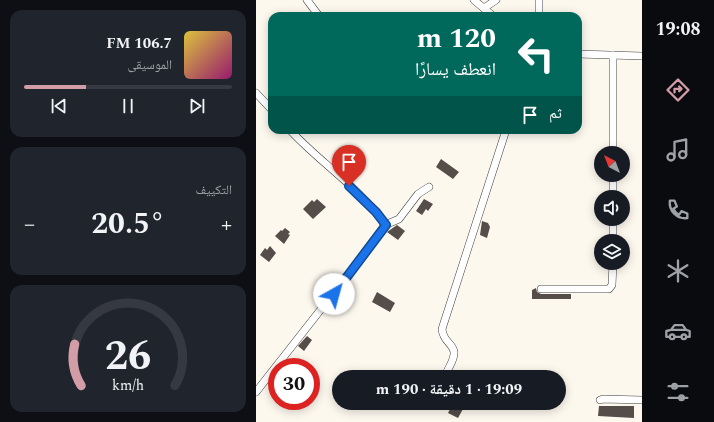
<!DOCTYPE html>
<html lang="ar">
<meta charset="utf-8">
<style>
body{margin:0;font-family:Spectral,"Noto Naskh Arabic",serif;background:#20242c;color:#f1f3f6;direction:rtl;height:100vh;display:flex;flex-direction:column;font-size:15px;white-space:nowrap}
*{box-sizing:border-box;margin:0}
p{font-size:13px;color:#9ea1a6}
.icon{flex:none;width:22px;height:22px;fill:none;stroke:currentColor;stroke-width:2;stroke-linecap:round;stroke-linejoin:round}
.map{position:relative;flex:1;overflow:hidden;direction:ltr}
.panel{display:flex;flex-direction:column;gap:10px;padding:10px;background:#0d0f14;width:256px}
.panel>*{flex:none}
.banner{position:absolute;left:12px;top:12px;width:314px;height:122px;border-radius:12px;box-shadow:0 2px 10px #0003;direction:rtl;background:#00695c;color:#fff;overflow:hidden}
.needle{width:26px;rotate:318deg}
.fabs{position:absolute;left:338px;top:146px;display:grid;gap:8px}
.fabs a{display:grid;place-items:center;width:36px;height:36px;border-radius:50%;background:#171b24;box-shadow:0 2px 10px #0003;font-size:20px}
.speed{position:absolute;left:12px;top:358px;display:flex;gap:8px;font-size:20px;font-weight:700;text-align:center}
.speed>*{display:grid;place-content:center;width:52px;height:52px;border-radius:50%;background:#171b24;box-shadow:0 2px 10px #0003;line-height:1}
.speed .limit{border:6px solid #d22;background:#fff;color:#111}
.pin{position:absolute;display:grid;place-items:center;width:34px;height:34px;color:#fff;margin:-41px -17px;border-radius:50% 50% 50% 0;rotate:-45deg;box-shadow:0 0 4px #0007}
.pin .icon{rotate:45deg}
.me{position:absolute;width:44px;margin:-22px;rotate:38deg;stroke-linejoin:round;filter:drop-shadow(0 0 3px #0008)}
.turn{display:flex;align-items:center;gap:14px;height:84px;padding:0 20px;font-size:18px}
.turn .icon{width:52px;height:52px;stroke-width:2.5}
.turn b{display:block;font-size:28px;line-height:34px}
.then{display:flex;align-items:center;height:38px;padding:0 20px;background:#0003;gap:8px;font-size:15px}
.big{font-size:30px;font-weight:700;line-height:1.1}
.panel .widget{flex:1;display:flex;flex-direction:column;justify-content:center;gap:6px;min-width:0;padding:0 14px;border-radius:12px;background:#20242c}
.panel .dial{align-items:center;gap:0}
.dial svg{height:104px;overflow:visible;fill:none;stroke:#363941;stroke-width:7;stroke-linecap:round;text-anchor:middle}
.dial text{fill:#f1f3f6;stroke:none}
.song{display:flex;align-items:center;gap:12px}
.cover{width:48px;height:48px;border-radius:6px;background:linear-gradient(135deg,hsl(50 70% 55%),hsl(320 70% 35%))}
.played{height:4px;border-radius:2px;background:linear-gradient(90deg,#d39da7 30%,#363941 30%)}
.keys{display:flex;justify-content:space-around;direction:ltr}
.heat{display:flex;justify-content:space-between;align-items:center;font-size:22px;direction:ltr}
.trip{position:absolute;left:76px;top:370px;width:234px;height:40px;border-radius:20px;background:#171b24;box-shadow:0 2px 10px #0003;font-weight:700;line-height:40px;text-align:center;direction:rtl}
main{display:flex;flex:1;min-height:0}
.tab-bar{display:flex;flex-direction:column;width:72px;justify-content:space-around;align-items:center;background:#090b0e;color:#9ea1a6}
.tab-bar .icon{width:28px;height:28px}
.tab-bar .current{color:#d39da7}
.tab-bar b{font-size:18px;color:#f1f3f6}
.map>svg:first-child{display:block}
</style>
<main>
<nav class="tab-bar">
<b>19:08</b>
<svg class="icon current" aria-label="directions" viewBox="0 0 24 24"><path d="M12 3l9 9-9 9-9-9zM9 14v-3h6M13 9l2 2-2 2"/></svg>
<svg class="icon" aria-label="music" viewBox="0 0 24 24"><path d="M9 18V5l10-2v13"/><circle cx="6" cy="18" r="3"/><circle cx="16" cy="16" r="3"/></svg>
<svg class="icon" aria-label="phone" viewBox="0 0 24 24"><path d="M5 4h4l2 5-3 2q2 4 5 5l2-3 5 2v4C11 20 4 13 5 4z"/></svg>
<svg class="icon" aria-label="climate" viewBox="0 0 24 24"><path d="M12 3v18M4 7l16 10M4 17L20 7"/></svg>
<svg class="icon" aria-label="car" viewBox="0 0 24 24"><path d="M5 17H2v-5l4-1 3-4h7l3 4 3 1v5h-3M9 17h6M6 11h13"/><circle cx="7" cy="17" r="2"/><circle cx="17" cy="17" r="2"/></svg>
<svg class="icon" aria-label="filters" viewBox="0 0 24 24"><path d="M4 7h16M4 17h16"/><circle cx="9" cy="7" r="2"/><circle cx="15" cy="17" r="2"/></svg>
</nav>
<div class="map">
<svg width="386" height="422" viewBox="0 0 386 422">
<rect width="100%" height="100%" fill="#fdf8ee"/>
<g fill="#544d4a">
<polygon points="185,159 203,172 197,179 180,167"/>
<polygon points="61,199 70,207 57,219 47,209 56,200 58,202"/>
<polygon points="168,199 177,204 172,211 170,209 166,215 160,211"/>
<polygon points="226,221 232,223 234,227 231,238 224,235"/>
<polygon points="141,225 149,231 142,240 131,232"/>
<polygon points="29,228 34,232 32,234 34,235 28,244 19,236 25,230 26,231"/>
<polygon points="14,246 20,253 13,262 4,255 9,248 11,250"/>
<polygon points="280,288 281,292 285,294 315,294 315,299 276,299 276,290"/>
<polygon points="121,292 139,303 134,312 116,302"/>
<polygon points="51,336 56,340 48,351 42,346"/>
<polygon points="181,403 195,403 207,409 202,418 192,413 194,409"/>
<polygon points="343,406 378,406 378,418 342,416"/>
</g>
<g fill="none" stroke-linecap="round" stroke-linejoin="round">
<g stroke="#3f3f3f" stroke-width="8">
<g id="minor">
<polyline points="51,0 63,16"/>
<polyline points="218,0 237,16"/>
<polyline points="283,0 283,16"/>
<polyline points="228,8 240,0"/>
<polyline points="322,54 386,56"/>
<polyline points="0,93 16,110"/>
<path d="M34,130C64,163 105,188 129,225"/>
<polyline points="357,153 357,55"/>
<polyline points="357,175 357,197"/>
<polyline points="357,219 357,241"/>
<polyline points="285,289 353,289 356,285 357,263"/>
<path d="M189,377C191,369 199,360 198,352C197,343 187,342 186,329L250,130"/>
<polyline points="0,392 117,243 129,225 143,219 162,194 173,187"/>
<polyline points="344,400 347,399 386,400"/>
</g>
</g>
<use href="#minor" stroke="#fff" stroke-width="7"/>
</g>
<g fill="none" stroke-linecap="round" stroke-linejoin="round">
<g stroke="#114b97" stroke-width="10">
<polyline id="route" points="78,294 130,225 120,212 93,186"/>
</g>
<use href="#route" stroke="#1a73e8" stroke-width="7"/>
</g>
</svg>
<div class="fabs">
<a><svg class="needle" viewBox="-14 -14 28 28"><path d="M0-13l5 13h-10z" fill="#e53935"/><path d="M0 13l5-13h-10z" fill="#9ea1a6"/></svg></a>
<a><svg class="icon" aria-label="sound" viewBox="0 0 24 24"><path d="M4 9h4l5-4v14l-5-4H4zM17 9q2 3 0 6"/></svg></a>
<a><svg class="icon" aria-label="layers" viewBox="0 0 24 24"><path d="M12 4l9 5-9 5-9-5zM3 14l9 5 9-5"/></svg></a>
</div>
<div class="speed"><div class="limit">30</div></div>
<div class="pin" style="left:93px;top:186px;background:#d93025"><svg class="icon" aria-label="arrive" viewBox="0 0 24 24"><path d="M6 21V4h12l-3 4 3 4H6"/></svg></div>
<svg class="me" style="left:78px;top:294px" viewBox="-20 -20 40 40"><circle r="19" fill="#fff"/><path d="M0-13L10 11 0 6-10 11z" fill="#1a73e8"/></svg>
<div class="trip">19:09 · 1 دقيقة · 190 m</div>
<div class="banner">
<div class="turn"><svg class="icon" aria-label="left" viewBox="0 0 24 24"><path d="M17 20v-9H6M10 6l-5 5 5 5"/></svg><div><b>120 m</b>انعطف يسارًا</div></div>
<div class="then">ثم<svg class="icon" aria-label="arrive" viewBox="0 0 24 24"><path d="M6 21V4h12l-3 4 3 4H6"/></svg></div>
</div>
</div>
<section class="panel">
<div class="widget">
<div class="song"><i class="cover"></i><div><b>106.7 FM</b><p>الموسيقى</p></div></div>
<div class="played"></div>
<div class="keys"><svg class="icon" aria-label="previous" viewBox="0 0 24 24"><path d="M18 5L8 12l10 7zM5 5v14"/></svg><svg class="icon" aria-label="pause" viewBox="0 0 24 24"><path d="M8 5v14M16 5v14"/></svg><svg class="icon" aria-label="next" viewBox="0 0 24 24"><path d="M6 5l10 7-10 7zM19 5v14"/></svg></div>
</div>
<div class="widget"><p>التكييف</p>
<div class="heat"><a>−</a><b class="big">20.5°</b><a>+</a></div>
</div>
<div class="widget dial"><svg viewBox="0 0 100 80">
<path d="M14 69A42 42 0 1 1 86 69"/>
<path d="M14 69A42 42 0 0 1 9 37" stroke="#d39da7"/>
<text x="50" y="56" font-size="32" font-weight="700">26</text>
<text x="50" y="72" font-size="11">km/h</text>
</svg></div>
</section>
</main>
